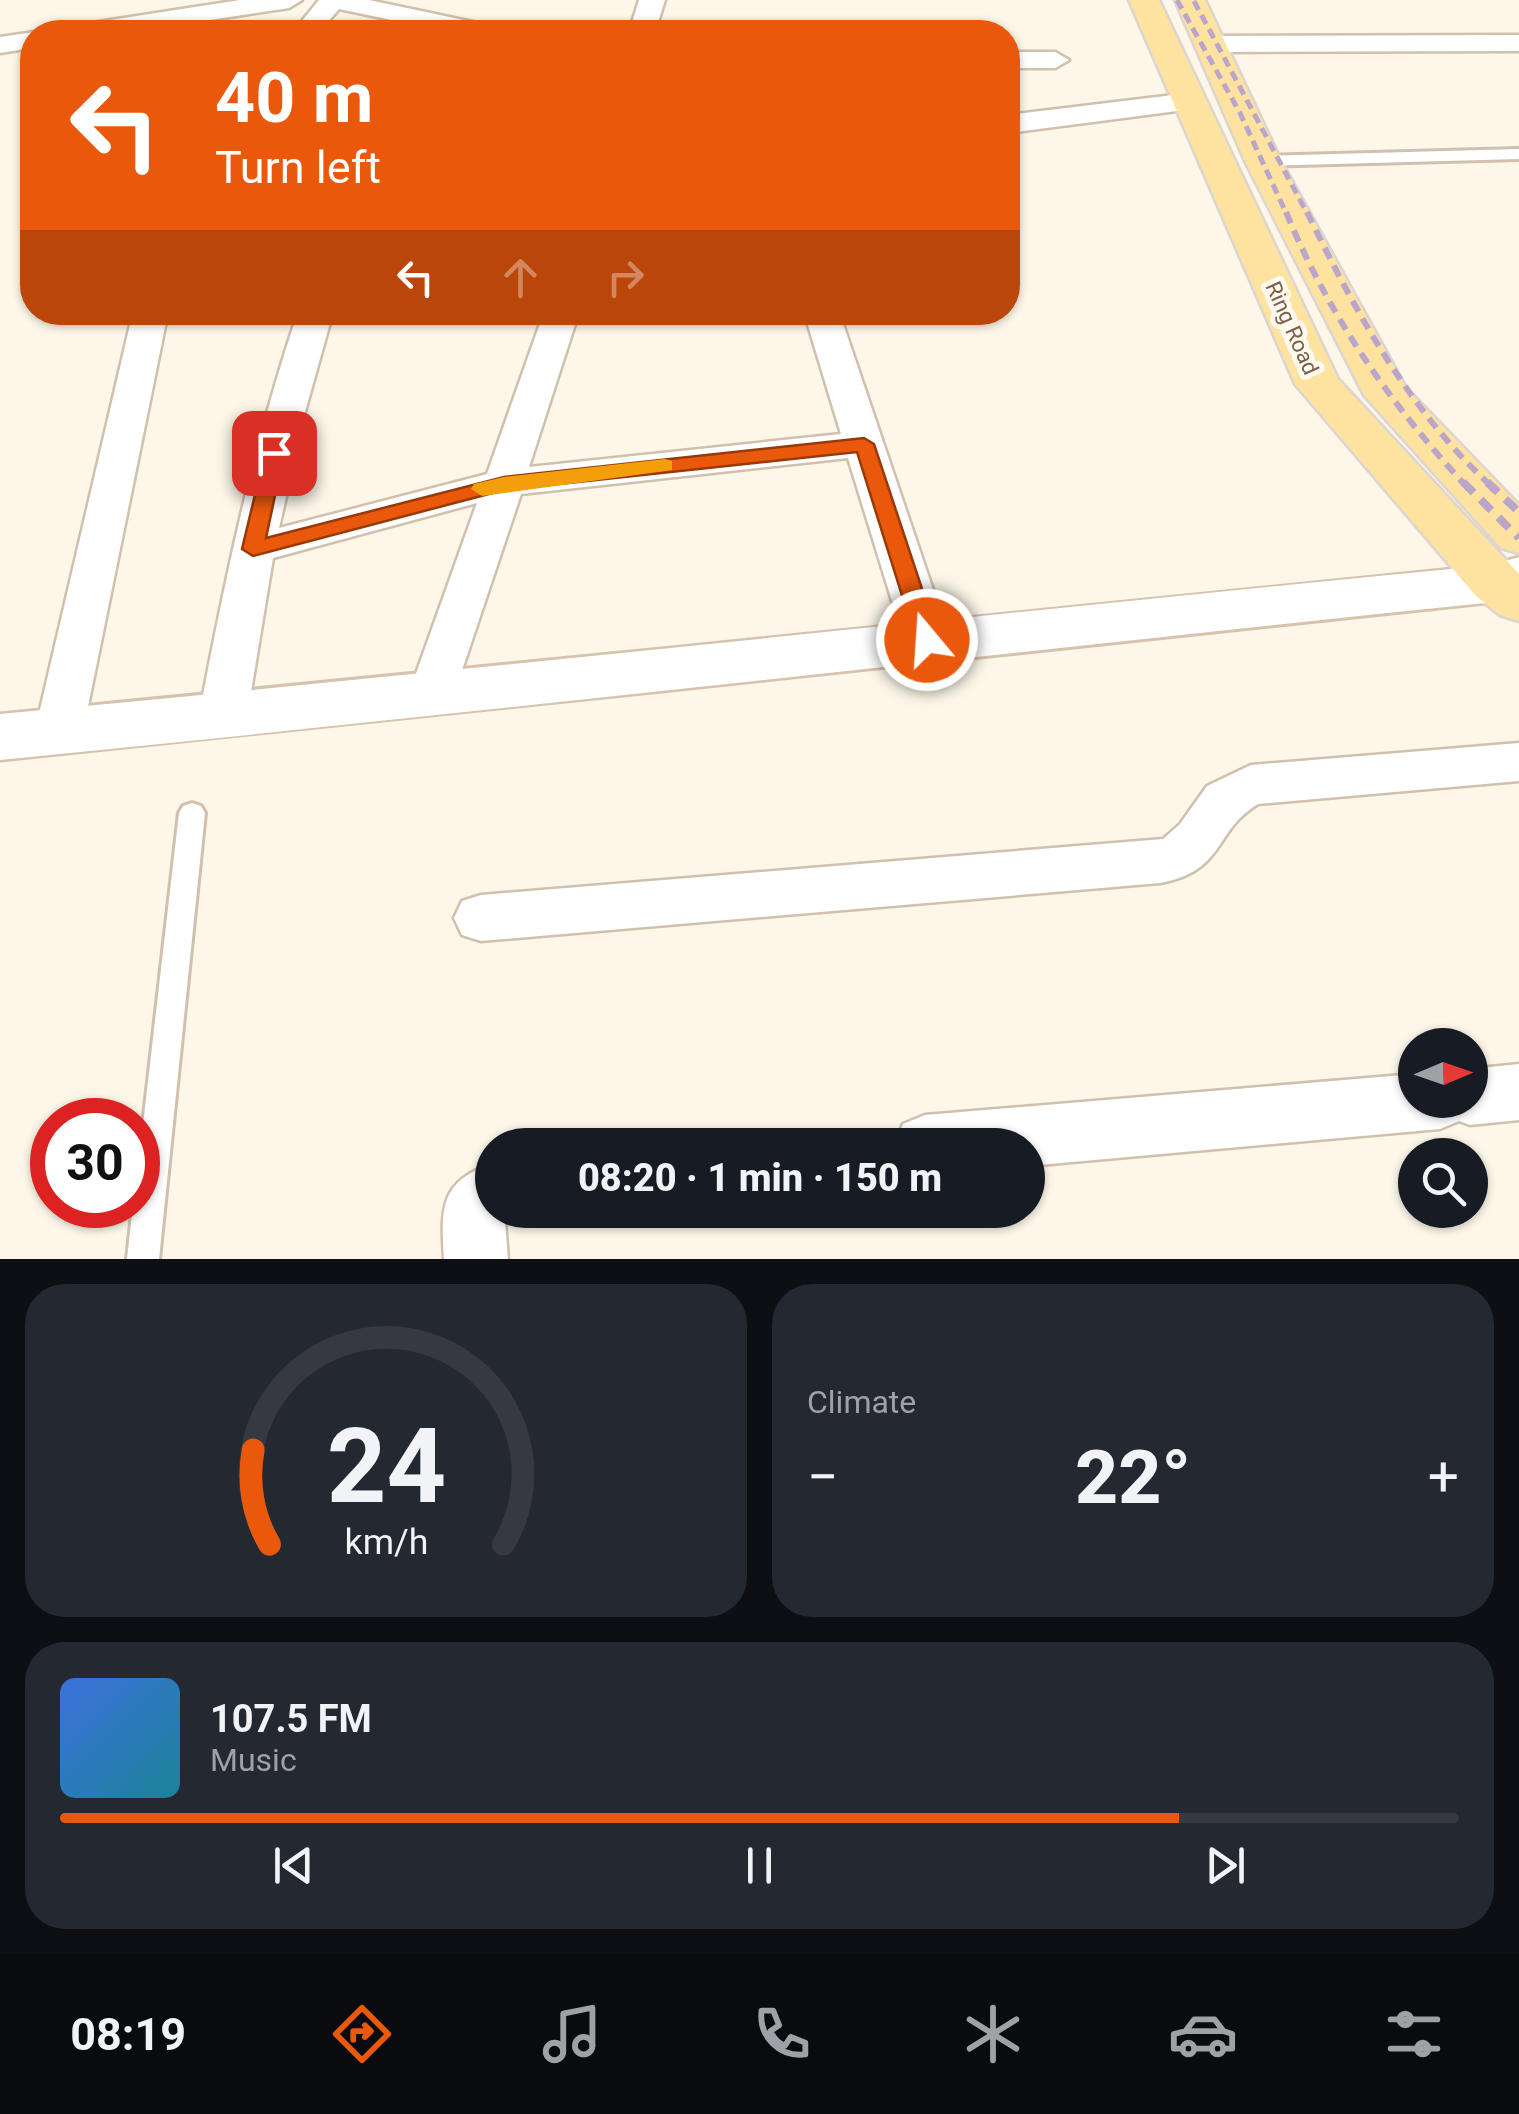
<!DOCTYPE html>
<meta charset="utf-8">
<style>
body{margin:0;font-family:Roboto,sans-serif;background:#242831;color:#f1f3f6;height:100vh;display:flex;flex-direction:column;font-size:38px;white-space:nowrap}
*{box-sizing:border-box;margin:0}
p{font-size:32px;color:#9ea1a6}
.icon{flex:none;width:55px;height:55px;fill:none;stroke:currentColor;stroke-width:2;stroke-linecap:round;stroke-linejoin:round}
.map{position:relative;height:1259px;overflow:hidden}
.side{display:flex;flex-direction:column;gap:25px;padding:25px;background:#0d0f14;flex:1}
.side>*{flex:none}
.guide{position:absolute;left:20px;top:20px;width:1000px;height:305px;border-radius:40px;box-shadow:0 2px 8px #0004;background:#ea580c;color:#fff;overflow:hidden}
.needle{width:65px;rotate:88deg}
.tools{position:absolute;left:1398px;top:1028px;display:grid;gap:20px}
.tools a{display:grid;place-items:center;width:90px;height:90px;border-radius:50%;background:#171b24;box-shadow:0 2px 8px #0004;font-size:50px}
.speed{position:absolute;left:30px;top:1098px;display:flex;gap:20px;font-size:50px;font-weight:700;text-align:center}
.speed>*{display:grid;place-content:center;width:130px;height:130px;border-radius:50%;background:#171b24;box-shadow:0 2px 8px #0004;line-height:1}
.speed .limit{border:15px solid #d22;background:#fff;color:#111}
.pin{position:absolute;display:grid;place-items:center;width:85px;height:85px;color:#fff;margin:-42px;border-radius:20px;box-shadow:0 5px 15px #0006}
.me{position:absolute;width:110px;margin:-55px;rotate:342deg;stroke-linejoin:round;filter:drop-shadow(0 0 8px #0008)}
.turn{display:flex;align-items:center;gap:35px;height:210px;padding:0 30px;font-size:45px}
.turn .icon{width:130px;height:130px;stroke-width:2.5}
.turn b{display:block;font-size:70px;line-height:85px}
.lanes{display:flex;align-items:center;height:95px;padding:0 30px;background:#0003;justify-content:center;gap:50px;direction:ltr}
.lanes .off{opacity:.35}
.big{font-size:75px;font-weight:800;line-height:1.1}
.side .tile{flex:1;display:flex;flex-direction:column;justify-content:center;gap:15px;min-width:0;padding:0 35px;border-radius:40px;background:#242831}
.side .dial{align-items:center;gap:0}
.dial svg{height:260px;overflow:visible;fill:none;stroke:#363941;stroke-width:7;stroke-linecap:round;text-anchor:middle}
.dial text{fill:#f1f3f6;stroke:none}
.song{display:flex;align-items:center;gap:30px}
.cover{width:120px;height:120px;border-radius:15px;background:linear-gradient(135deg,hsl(220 70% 55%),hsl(190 70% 35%))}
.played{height:10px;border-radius:5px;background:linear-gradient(90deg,#ea580c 80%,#363941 80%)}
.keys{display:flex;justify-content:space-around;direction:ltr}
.heat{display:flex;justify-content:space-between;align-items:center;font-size:55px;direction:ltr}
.side .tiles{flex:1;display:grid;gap:25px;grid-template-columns:1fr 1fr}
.tile:last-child{grid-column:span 2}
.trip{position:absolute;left:475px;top:1128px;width:570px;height:100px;border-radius:50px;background:#171b24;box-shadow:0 2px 8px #0004;font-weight:800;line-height:100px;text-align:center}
.tabs{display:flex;height:160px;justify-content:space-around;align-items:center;background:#090b0e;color:#9ea1a6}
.tabs .icon{width:70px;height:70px}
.tabs .selected{color:#ea580c}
.tabs b{font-size:45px;color:#f1f3f6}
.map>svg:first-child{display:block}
</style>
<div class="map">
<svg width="1519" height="1259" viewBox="0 0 1519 1259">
<rect width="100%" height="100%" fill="#fdf7e9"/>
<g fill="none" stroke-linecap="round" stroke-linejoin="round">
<g stroke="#d1c0ad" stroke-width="6">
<g id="lane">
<polygon points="1519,149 1519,159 1263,166 1255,161 1263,156"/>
<polygon points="192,803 201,806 205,813 159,1259 127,1259 133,1205 138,1205 138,1168 179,813 183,806"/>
</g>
</g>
<g stroke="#d1c0ad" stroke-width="5">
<g id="street">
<polygon points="240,0 302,0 289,8 131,32 72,32 85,24"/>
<polygon points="319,0 369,0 492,26 496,32 449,32 339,9 319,32 293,32"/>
<polygon points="639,0 665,0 655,32 629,32"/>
<polygon points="34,32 32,48 0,53 0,37"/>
<polygon points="1519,35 1519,51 1210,52 1197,44 1210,36"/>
<polygon points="1008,52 1055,52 1069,60 1055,68 1008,68"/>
<polygon points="1190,93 1200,96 1204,102 1200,108 1008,133 1008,115"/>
<polygon points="133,312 168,312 83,731 76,744 59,750 42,744 35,731"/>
<path d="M298,312H333L305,412L279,528L487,474L544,312H579L529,467L841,434L804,312H839L950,640L943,652L927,656L911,652L904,640L848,458L521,494L449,709L432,714L415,709L408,696L477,503L273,558L247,716L240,729L223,734L206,729L199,716C225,579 253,445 298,312Z"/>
<path d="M1519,743V781L1258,804C1213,831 1226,871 1160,883L481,941L462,935L454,918L462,901L481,895L1163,839L1180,824L1207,786L1251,765Z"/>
<polygon points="1519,1064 1519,1120 1470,1125 1459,1121 1440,1129 1028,1166 1028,1145 894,1145 903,1124 925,1115 1415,1074 1415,1100 1470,1100 1470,1069"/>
<path d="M492,1164V1210H517L514,1217L505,1221L508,1259H444C441,1210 439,1181 492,1164Z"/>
</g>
</g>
<g stroke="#d7c2ad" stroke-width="5">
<path id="secondary" d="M1519,557V594L1495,602C996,653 499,711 0,760V714C498,668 994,613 1492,565Z"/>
</g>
<g stroke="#dcd5d0" stroke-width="5">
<g id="primary">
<polygon points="1129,0 1159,0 1338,379 1519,574 1519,621 1500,615 1476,596 1295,384"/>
<polygon points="1175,0 1205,0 1281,161 1406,388 1519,505 1519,553 1501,548 1364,395 1245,161"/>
</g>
</g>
<use href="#lane" fill="#fff" fill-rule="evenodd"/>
<use href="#street" fill="#fff" fill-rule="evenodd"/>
<use href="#secondary" fill="#fff" fill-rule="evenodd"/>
<use href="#primary" fill="#fee29f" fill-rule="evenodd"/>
<g stroke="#bba5c9" stroke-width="5" stroke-dasharray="10 6" stroke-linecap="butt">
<polyline points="1177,0 1240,113 1287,215"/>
<polyline points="1194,1 1308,215"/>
</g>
<g stroke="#bba5c9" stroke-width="6" stroke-dasharray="12 8" stroke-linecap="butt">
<path d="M1286,212C1329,316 1389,402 1465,485"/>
<path d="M1307,212C1355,311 1408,409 1490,485"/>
</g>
<g stroke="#bba5c9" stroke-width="8" stroke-dasharray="15 10" stroke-linecap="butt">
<polyline points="1463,482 1519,538"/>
<polyline points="1487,482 1519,512"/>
</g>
</g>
<polygon fill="#ea580c" stroke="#983908" stroke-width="2.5" points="864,438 874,444 939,640 935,645 919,645 916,640 857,452 504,490 253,556 242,549 265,453 274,447 284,453 266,538 504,477"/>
<polygon fill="#f59e0b" points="665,459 672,461 672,470 482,496 471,489 474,484 504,477"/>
<g text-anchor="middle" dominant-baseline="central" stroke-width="10" stroke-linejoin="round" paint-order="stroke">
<g font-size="22" fill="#7a5f4a" stroke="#fffaf0">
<text transform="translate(1292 328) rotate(66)">Ring Road</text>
</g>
</g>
</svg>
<div class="tools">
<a><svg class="needle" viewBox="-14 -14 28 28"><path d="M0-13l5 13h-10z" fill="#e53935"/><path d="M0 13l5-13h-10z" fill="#9ea1a6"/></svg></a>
<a><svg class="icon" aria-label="search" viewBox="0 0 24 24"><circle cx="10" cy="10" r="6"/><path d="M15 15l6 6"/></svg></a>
</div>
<div class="speed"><div class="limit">30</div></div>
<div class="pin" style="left:274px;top:453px;background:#d93025"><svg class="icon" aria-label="arrive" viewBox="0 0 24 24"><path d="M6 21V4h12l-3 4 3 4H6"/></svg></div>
<svg class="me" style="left:927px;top:640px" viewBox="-20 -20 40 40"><circle r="17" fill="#ea580c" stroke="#fff" stroke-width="3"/><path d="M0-11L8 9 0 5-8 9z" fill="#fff"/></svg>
<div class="trip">08:20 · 1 min · 150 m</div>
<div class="guide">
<div class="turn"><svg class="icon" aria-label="left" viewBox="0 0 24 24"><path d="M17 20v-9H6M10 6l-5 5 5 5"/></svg><div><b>40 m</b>Turn left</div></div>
<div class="lanes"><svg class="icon" aria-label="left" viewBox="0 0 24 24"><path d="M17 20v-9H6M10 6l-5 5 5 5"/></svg><svg class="icon off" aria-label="ahead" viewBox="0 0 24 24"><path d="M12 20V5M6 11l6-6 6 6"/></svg><svg class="icon off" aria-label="right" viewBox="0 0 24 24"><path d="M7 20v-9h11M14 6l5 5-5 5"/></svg></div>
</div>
</div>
<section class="side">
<div class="tiles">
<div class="tile dial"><svg viewBox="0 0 100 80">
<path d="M14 69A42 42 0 1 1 86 69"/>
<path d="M14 69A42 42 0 0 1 9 40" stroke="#ea580c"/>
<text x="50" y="56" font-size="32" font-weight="700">24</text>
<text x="50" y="72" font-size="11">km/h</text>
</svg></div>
<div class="tile"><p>Climate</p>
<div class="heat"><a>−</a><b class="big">22°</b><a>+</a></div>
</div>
<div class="tile">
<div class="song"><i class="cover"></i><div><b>107.5 FM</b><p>Music</p></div></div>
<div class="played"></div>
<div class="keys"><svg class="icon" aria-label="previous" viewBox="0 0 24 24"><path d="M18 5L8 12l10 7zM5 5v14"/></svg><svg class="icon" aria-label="pause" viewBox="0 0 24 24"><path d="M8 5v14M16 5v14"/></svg><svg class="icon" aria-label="next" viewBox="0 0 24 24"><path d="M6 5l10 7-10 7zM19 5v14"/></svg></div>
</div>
</div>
</section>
<nav class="tabs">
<b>08:19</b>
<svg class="icon selected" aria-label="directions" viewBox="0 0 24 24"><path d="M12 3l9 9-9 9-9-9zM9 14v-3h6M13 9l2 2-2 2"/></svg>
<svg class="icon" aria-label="music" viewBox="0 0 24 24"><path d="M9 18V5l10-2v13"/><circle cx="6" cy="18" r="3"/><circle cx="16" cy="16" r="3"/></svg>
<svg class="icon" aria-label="phone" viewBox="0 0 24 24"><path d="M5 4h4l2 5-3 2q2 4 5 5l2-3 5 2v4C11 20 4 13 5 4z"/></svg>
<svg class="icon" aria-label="climate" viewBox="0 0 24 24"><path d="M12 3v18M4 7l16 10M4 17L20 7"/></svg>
<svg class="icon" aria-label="car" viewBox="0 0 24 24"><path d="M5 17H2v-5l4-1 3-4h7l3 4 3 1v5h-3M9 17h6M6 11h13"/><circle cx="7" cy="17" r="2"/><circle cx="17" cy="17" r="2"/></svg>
<svg class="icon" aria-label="filters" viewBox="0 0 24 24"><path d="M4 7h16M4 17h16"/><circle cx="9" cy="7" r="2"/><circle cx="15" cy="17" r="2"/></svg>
</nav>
